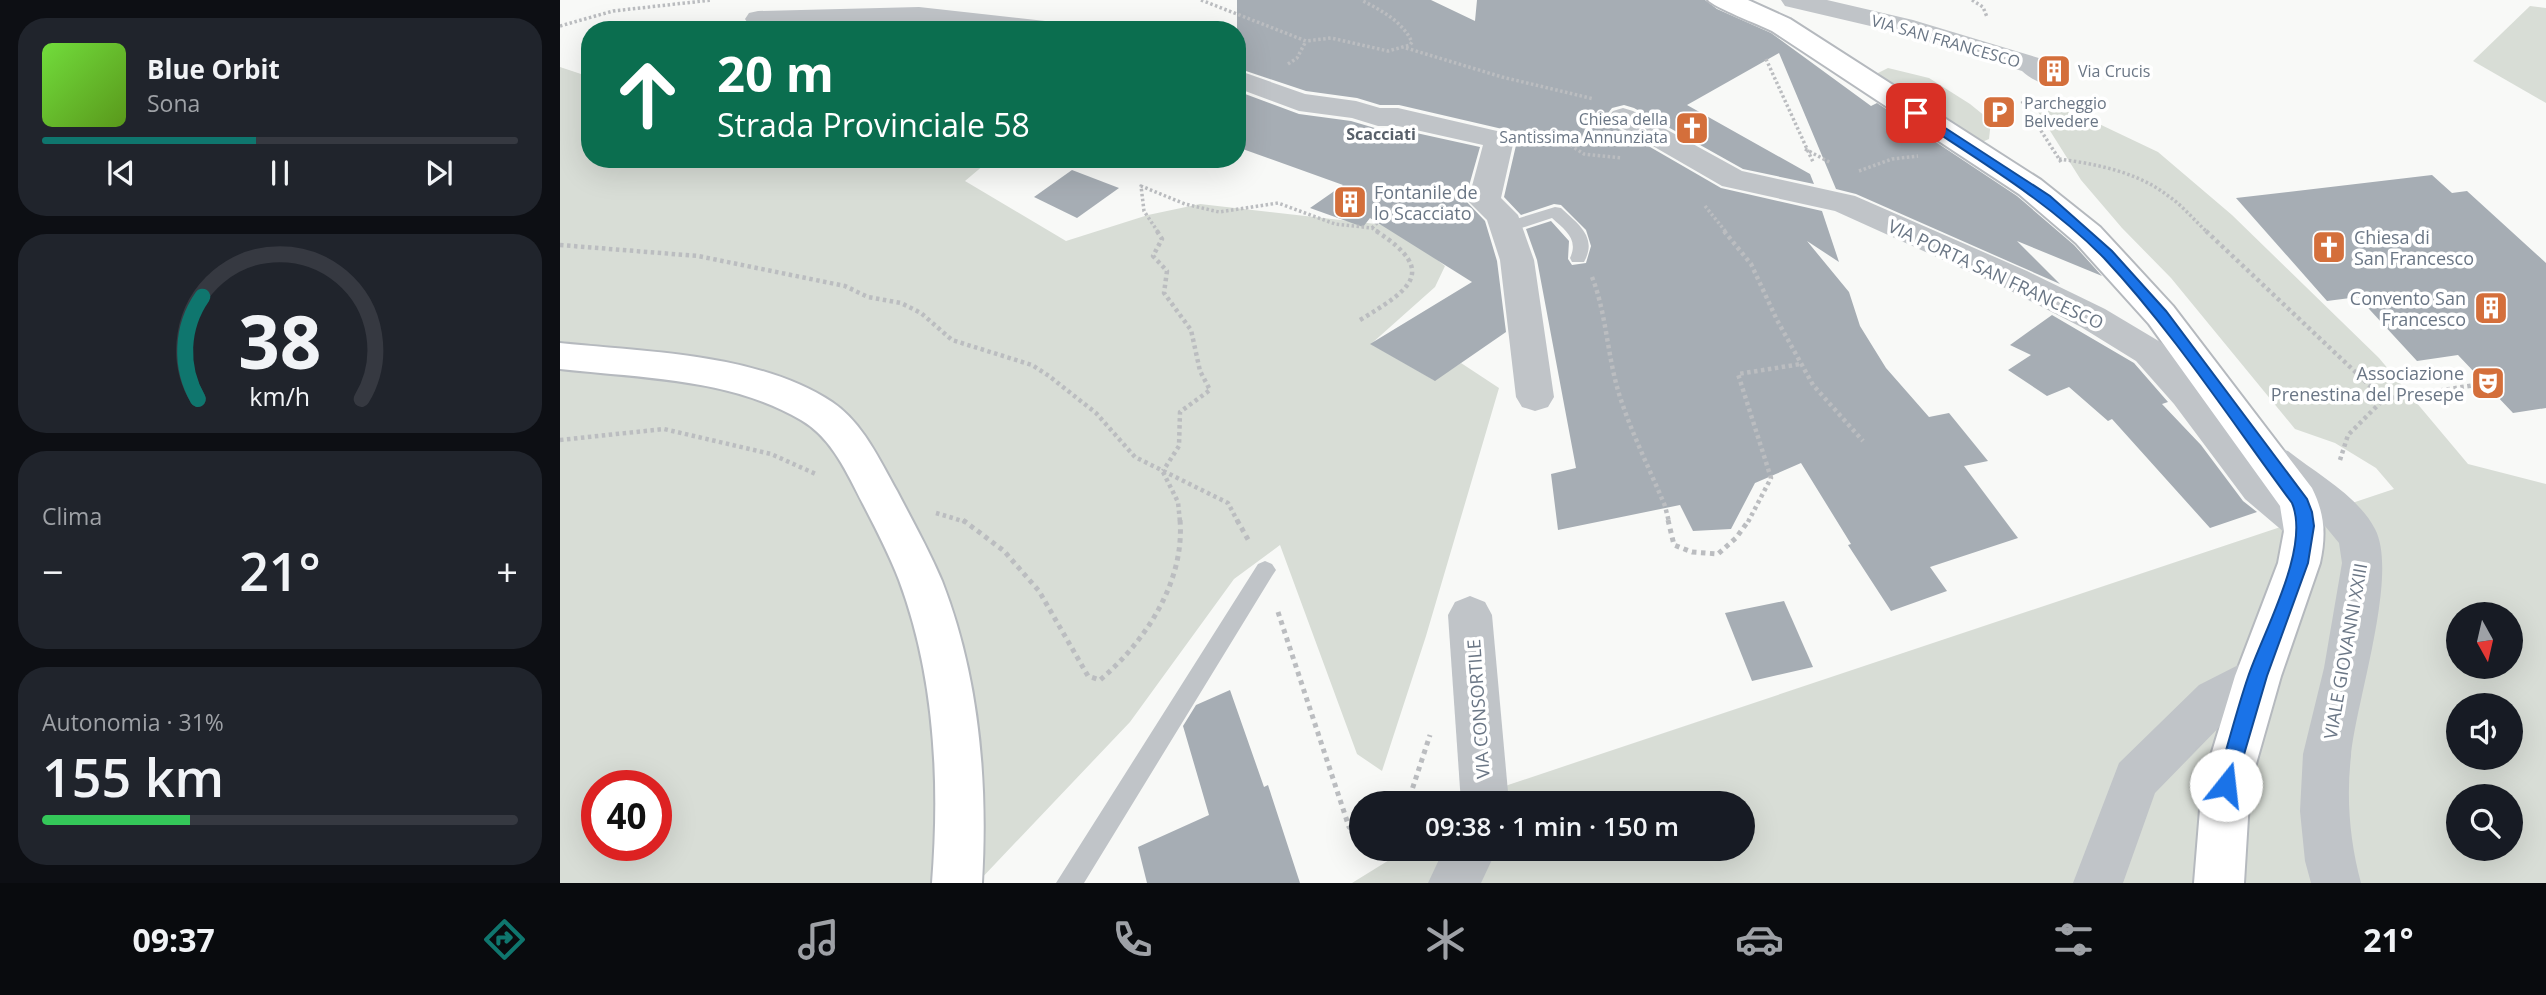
<!DOCTYPE html>
<html lang="it">
<meta charset="utf-8">
<style>
body{margin:0;font-family:"Open Sans",sans-serif;background:#20242c;color:#f1f3f6;height:100vh;display:flex;flex-direction:column;font-size:26px;white-space:nowrap}
*{box-sizing:border-box;margin:0}
p{font-size:23px;color:#9ea1a6}
.icon{flex:none;width:38px;height:38px;fill:none;stroke:currentColor;stroke-width:2;stroke-linecap:round;stroke-linejoin:round}
.map{position:relative;flex:1;overflow:hidden}
.drawer{display:flex;flex-direction:column;gap:18px;padding:18px;background:#0d0f14;width:560px}
.drawer>*{flex:none}
.hud{position:absolute;left:21px;top:21px;width:665px;height:147px;border-radius:28px;box-shadow:0 7px 28px #0002;background:#0b6e4f;color:#fff;overflow:hidden}
.needle{width:46px;rotate:172deg}
.buttons{position:absolute;left:1886px;top:602px;display:grid;gap:14px}
.buttons a{display:grid;place-items:center;width:77px;height:77px;border-radius:50%;background:#171b24;box-shadow:0 7px 28px #0002;font-size:35px}
.speed{position:absolute;left:21px;top:770px;display:flex;gap:14px;font-size:35px;font-weight:700;text-align:center}
.speed>*{display:grid;place-content:center;width:91px;height:91px;border-radius:50%;background:#171b24;box-shadow:0 7px 28px #0002;line-height:1}
.speed .limit{border:10px solid #d22;background:#fff;color:#111}
.pin{position:absolute;display:grid;place-items:center;width:60px;height:60px;color:#fff;margin:-30px;border-radius:14px;box-shadow:0 4px 10px #0006}
.me{position:absolute;width:77px;margin:-38px;rotate:16deg;stroke-linejoin:round;filter:drop-shadow(0 0 5px #0008)}
.turn{display:flex;align-items:center;gap:24px;height:147px;padding:0 21px;font-size:32px}
.turn .icon{width:91px;height:91px;stroke-width:2.5}
.turn b{display:block;font-size:49px;line-height:60px}
.big{font-size:52px;font-weight:600;line-height:1.1}
.drawer .card{flex:1;display:flex;flex-direction:column;justify-content:center;gap:10px;min-width:0;padding:0 24px;border-radius:28px;background:#20242c}
.drawer .dial{align-items:center;gap:0}
.dial svg{height:182px;overflow:visible;fill:none;stroke:#363941;stroke-width:7;stroke-linecap:round;text-anchor:middle}
.dial text{fill:#f1f3f6;stroke:none}
.song{display:flex;align-items:center;gap:21px}
.cover{width:84px;height:84px;border-radius:10px;background:linear-gradient(135deg,hsl(100 70% 55%),hsl(90 70% 35%))}
.played{height:7px;border-radius:4px;background:linear-gradient(90deg,#0f766e 45%,#363941 45%)}
.keys{display:flex;justify-content:space-around;direction:ltr}
.heat{display:flex;justify-content:space-between;align-items:center;font-size:38px;direction:ltr}
.charge{height:10px;border-radius:5px;background:linear-gradient(90deg,#34c759 31%,#363941 0)}
.trip{position:absolute;left:789px;top:791px;width:406px;height:70px;border-radius:35px;background:#171b24;box-shadow:0 7px 28px #0002;font-weight:600;line-height:70px;text-align:center}
.menu{display:flex;height:112px;justify-content:space-around;align-items:center;background:#090b0e;color:#9ea1a6}
.menu .icon{width:49px;height:49px}
.menu .current{color:#0f766e}
.menu b{font-size:32px;color:#f1f3f6}
main{display:flex;flex:1;min-height:0}
.map>svg:first-child{display:block}
</style>
<main>
<section class="drawer">
<div class="card">
<div class="song"><i class="cover"></i><div><b>Blue Orbit</b><p>Sona</p></div></div>
<div class="played"></div>
<div class="keys"><svg class="icon" aria-label="previous" viewBox="0 0 24 24"><path d="M18 5L8 12l10 7zM5 5v14"/></svg><svg class="icon" aria-label="pause" viewBox="0 0 24 24"><path d="M8 5v14M16 5v14"/></svg><svg class="icon" aria-label="next" viewBox="0 0 24 24"><path d="M6 5l10 7-10 7zM19 5v14"/></svg></div>
</div>
<div class="card dial"><svg viewBox="0 0 100 80">
<path d="M14 69A42 42 0 1 1 86 69"/>
<path d="M14 69A42 42 0 0 1 16 24" stroke="#0f766e"/>
<text x="50" y="56" font-size="32" font-weight="700">38</text>
<text x="50" y="72" font-size="11">km/h</text>
</svg></div>
<div class="card"><p>Clima</p>
<div class="heat"><a>−</a><b class="big">21°</b><a>+</a></div>
</div>
<div class="card"><p>Autonomia · 31%</p><b class="big">155 km</b><div class="charge"></div></div>
</section>
<div class="map">
<svg width="1986" height="883" viewBox="0 0 1986 883">
<rect width="100%" height="100%" fill="#f8f9f7"/>
<g fill="#d8ddd6" fill-rule="evenodd">
<polygon points="1970,6 1986,8 1986,103 1913,61"/>
<path d="M0,67L30,77V159H431L405,181L506,241L588,215L640,204L825,225L856,243L885,266L875,287L811,344L874,380L901,363L939,388L866,636L822,771L797,754L720,545L674,579L570,722L417,883H0ZM37,786H96V845H37Z"/>
<polygon points="1328,68 1369,78 1410,104 1431,121 1429,139 1413,146 1308,78"/>
<path d="M1468,96L1495,103L1598,152L1672,215L1819,358L1908,464L1986,484V883H792L847,849H1183V803H919L948,785L1834,489L1816,468L1775,443L1735,429L1611,278L1562,228L1521,180ZM1899,614H1951V667H1899ZM1899,705H1951V758H1899ZM1899,796H1951V849H1899Z"/>
</g>
<g fill="#a6adb4">
<polygon points="677,0 871,0 915,21 917,0 1145,0 1157,9 1211,33 1311,106 1317,103 1457,196 1514,245 1542,276 1457,241 1500,284 1296,194 1276,189 1219,53 1127,105 1250,174 1254,184 1183,169 1074,108 1064,105 1052,108 1045,117 1052,125 1161,188 1262,211 1279,262 1247,241 1289,292 1300,326 1326,368 1369,417 1389,413 1428,461 1404,466 1458,538 1370,567 1387,591 1331,611 1288,545 1291,544 1241,463 1195,483 1171,529 1133,531 1120,505 998,530 991,474 1016,468 977,260 966,229 991,221 1009,241 1008,259 1012,265 1026,263 1031,246 1026,230 1001,205 994,204 961,215 944,197 957,141 951,131 839,105 820,105 797,98 746,91 677,68"/>
<polygon points="677,91 739,114 791,121 818,129 838,129 920,147 905,200 925,221 937,261 946,332 875,381 810,344 912,282 810,218 803,227 750,208 783,185 677,147"/>
<polygon points="512,170 559,188 517,218 474,197"/>
<polygon points="1872,175 1892,193 1907,191 1986,263 1986,408 1953,413 1898,355 1857,361 1798,297 1767,301 1676,198"/>
<polygon points="1492,315 1574,363 1608,402 1602,404 1641,445 1683,501 1697,512 1650,528 1552,419 1548,421 1509,387 1487,396 1448,370 1471,355 1450,345"/>
<polygon points="1224,601 1253,667 1192,681 1165,613"/>
<polygon points="670,690 704,787 708,785 740,883 587,883 578,847 649,815 623,726 636,705"/>
</g>
<g fill="none" stroke-linecap="round" stroke-linejoin="round">
<g stroke="#b5b9be" stroke-width="4">
<g id="secondary">
<path d="M1148,0H1188L1230,19L1481,180L1540,227L1613,306L1752,488C1765,514 1766,535 1760,563L1721,676L1690,785L1684,883H1634L1642,785L1675,676L1718,563L1724,531L1720,506L1589,324L1516,243L1459,194L1212,31C1200,25 1153,7 1148,0Z"/>
<path d="M0,343C85,352 198,353 272,402C303,423 319,459 337,491C352,520 369,550 382,581C419,676 428,782 422,883H372C380,782 375,676 339,580C329,554 316,529 303,504C287,473 272,438 241,420C170,378 80,378 0,369Z"/>
</g>
</g>
<g stroke="#bbbdc0" stroke-width="3.5" stroke-dasharray="2.5 2.5" stroke-linecap="butt">
<path d="M641,0L746,41L771,38L828,51L850,45L852,42C842,21 821,10 801,0"/>
<polyline points="1412,0 1423,7 1427,17"/>
<polyline points="0,26 53,11 152,0"/>
<polyline points="846,48 942,77 1034,99"/>
<polyline points="1206,59 1253,162"/>
<polyline points="728,64 737,58 746,41"/>
<polyline points="1462,101 1501,162"/>
<polyline points="976,144 1007,143 1024,154 1062,158"/>
<polyline points="1245,149 1271,163"/>
<path d="M1499,159C1536,164 1577,172 1607,195C1622,205 1634,220 1647,232"/>
<polyline points="1299,171 1332,159 1358,156"/>
<polyline points="1145,206 1166,232"/>
<polyline points="812,228 843,197 888,199"/>
<polyline points="598,232 584,211 581,186 625,204 659,212 718,203 775,224 812,228 819,232"/>
</g>
<g stroke="#bbbdc0" stroke-width="4.5" stroke-dasharray="3.5 3.5" stroke-linecap="butt">
<polyline points="597,231 602,239 593,256 607,271 604,293 631,330 640,371 650,390 620,412 619,446 603,471"/>
<polyline points="1164,231 1191,264 1217,320 1253,385 1303,441"/>
<polyline points="1646,231 1824,399 1922,384"/>
<polyline points="0,245 138,256 285,286 308,297 341,303 361,313 392,340 472,365 489,376 536,413 575,457 668,503 678,522"/>
<path d="M1032,277C1047,315 1047,357 1060,397C1072,434 1090,470 1105,506L1109,522"/>
<path d="M800,320C849,290 880,272 816,231"/>
<polyline points="0,440 104,429 211,454 258,475"/>
<polyline points="1780,460 1788,435 1824,399"/>
<polyline points="603,472 618,502 620,522"/>
<polyline points="376,513 406,522"/>
<polyline points="1188,522 1211,478 1178,374 1241,364"/>
</g>
<g stroke="#bbbdc0" stroke-width="5" stroke-dasharray="4.5 4.5" stroke-linecap="butt">
<path d="M403,520L444,551L479,591L528,676L540,680C585,642 625,582 620,520"/>
<polyline points="677,520 690,543"/>
<polyline points="1108,520 1114,545 1132,552 1158,554 1176,538 1189,520"/>
<polyline points="718,612 789,827 802,834"/>
<polyline points="843,803 851,793 870,735"/>
</g>
<g fill="#c0c4c8" fill-rule="evenodd">
<path d="M995,207L1001,208C1018,224 1038,237 1024,262H1012L1010,258C1019,239 1005,230 992,218L946,233L938,228L940,224Z"/>
<polygon points="705,561 712,564 716,570 712,576 524,883 496,883 698,564"/>
</g>
<g fill="#c0c4c8" fill-rule="evenodd">
<path d="M1221,0H1267L1353,20L1482,59C1490,67 1503,69 1509,78L1505,84C1489,88 1474,82 1462,71L1336,32L1225,6Z"/>
<polygon points="359,7 494,22 504,24 507,30 420,30 359,23 198,27 189,25 185,19 189,13 198,11"/>
<polygon points="677,70 745,94 796,101 820,108 838,108 950,134 954,140 941,198 958,215 974,260 994,397 988,407 975,411 962,407 956,397 940,260 927,220 908,201 923,145 838,126 818,126 792,118 739,111 677,88"/>
<path d="M1063,108L1073,111L1182,171L1295,196L1467,271L1545,309L1602,343L1640,384L1697,457L1700,451L1714,447L1728,451C1757,474 1798,496 1815,529C1839,574 1796,702 1791,756C1786,799 1790,842 1801,883H1751L1745,861L1740,811L1743,754L1764,668L1782,563L1779,543L1765,526L1759,538L1745,543L1731,538L1685,499L1614,404L1576,361L1521,327L1443,287L1275,211L1162,186L1053,123L1048,117L1053,111Z"/>
<polygon points="910,596 925,602 932,615 949,803 901,803 888,615 895,602"/>
<polygon points="1698,655 1714,661 1721,676 1714,691 1671,715 1595,793 1563,883 1513,883 1559,763 1639,685"/>
<polygon points="884,849 937,849 921,883 868,883"/>
</g>
<use href="#secondary" fill="#fff" fill-rule="evenodd"/>
</g>
<path fill="#1a73e8" stroke="#114b97" stroke-width="2" d="M1356,109L1490,196L1552,251L1606,311L1747,499L1752,512L1754,526L1748,563L1707,676L1673,792L1666,795L1659,792L1656,785C1667,749 1676,712 1688,677C1703,632 1751,548 1732,503C1671,421 1614,333 1544,258C1488,201 1418,160 1352,116L1350,113Z"/>
<defs>
<g id="building-square" transform="scale(1.75)"><rect x="-9" y="-9" width="18" height="18" rx="4" fill="#d46f3b" stroke="#fff"/><path d="M-4-6H4V6H1V3H-1V6H-4ZM-2.5-4.3h1.7v1.8h-1.7ZM.8-4.3h1.7v1.8H.8ZM-2.5-1h1.7V.8h-1.7ZM.8-1h1.7V.8H.8Z" fill="#fff"/></g>
<g id="parking-square" transform="scale(1.75)"><rect x="-9" y="-9" width="18" height="18" rx="4" fill="#d46f3b" stroke="#fff"/><path d="M-3.5-5.5H1a3.5 3.5 0 0 1 0 7H-1V5.5H-3.5ZM-1-3.4V-.6H.8a1.4 1.4 0 0 0 0-2.8Z" fill="#fff"/></g>
<g id="church-square" transform="scale(1.75)"><rect x="-9" y="-9" width="18" height="18" rx="4" fill="#d46f3b" stroke="#fff"/><path d="M-1.2-6h2.4v3.5h3.3v2.4h-3.3V6h-2.4V-.1h-3.3v-2.4h3.3Z" fill="#fff"/></g>
<g id="theatre-square" transform="scale(1.75)"><rect x="-9" y="-9" width="18" height="18" rx="4" fill="#d46f3b" stroke="#fff"/><path d="M-5-5.5Q0-4 5-5.5V0Q5 5 0 6Q-5 5-5 0ZM-3.3-2.5H-1v1.5H-3.3ZM1-2.5H3.3v1.5H1ZM-2.8 1Q0 5.5 2.8 1Z" fill="#fff"/></g>
</defs>
<g fill-rule="evenodd">
<use href="#building-square" x="1494" y="71"/>
<use href="#parking-square" x="1439" y="112"/>
<use href="#church-square" x="1132" y="128"/>
<use href="#building-square" x="790" y="202"/>
<use href="#church-square" x="1769" y="247"/>
<use href="#building-square" x="1931" y="308"/>
<use href="#theatre-square" x="1928" y="383"/>
</g>
<g text-anchor="middle" dominant-baseline="central" stroke-width="7" stroke-linejoin="round" paint-order="stroke">
<g font-size="16" fill="#6a7685" stroke="#fff">
<text transform="translate(1386 41) rotate(16)">VIA SAN FRANCESCO</text>
</g>
<g font-size="16" fill="#6a7685" stroke="#fff" text-anchor="start">
<text x="1518" y="71">Via Crucis</text>
<text x="1464" y="103">Parcheggio<tspan x="1464" dy="18">Belvedere</tspan></text>
<text x="1108" y="119" text-anchor="end">Chiesa della<tspan x="1108" dy="18">Santissima Annunziata</tspan></text>
</g>
<g font-size="16" font-weight="bold" fill="#58606a" stroke="#fff">
<text x="821" y="134">Scacciati</text>
</g>
<g font-size="18" fill="#6a7685" stroke="#fff" text-anchor="start">
<text x="814" y="192">Fontanile de<tspan x="814" dy="21">lo Scacciato</tspan></text>
<text x="1794" y="237">Chiesa di<tspan x="1794" dy="21">San Francesco</tspan></text>
<text x="1906" y="298" text-anchor="end">Convento San<tspan x="1906" dy="21">Francesco</tspan></text>
<text x="1904" y="373" text-anchor="end">Associazione<tspan x="1904" dy="21">Prenestina del Presepe</tspan></text>
</g>
<g font-size="18" fill="#6a7685" stroke="#fff">
<text transform="translate(1436 274) rotate(25)">VIA PORTA SAN FRANCESCO</text>
<text transform="translate(1785 651) rotate(-80)">VIALE GIOVANNI XXIII</text>
<text transform="translate(918 709) rotate(-94)">VIA CONSORTILE</text>
</g>
</g>
</svg>
<div class="buttons">
<a><svg class="needle" viewBox="-14 -14 28 28"><path d="M0-13l5 13h-10z" fill="#e53935"/><path d="M0 13l5-13h-10z" fill="#9ea1a6"/></svg></a>
<a><svg class="icon" aria-label="sound" viewBox="0 0 24 24"><path d="M4 9h4l5-4v14l-5-4H4zM17 9q2 3 0 6"/></svg></a>
<a><svg class="icon" aria-label="search" viewBox="0 0 24 24"><circle cx="10" cy="10" r="6"/><path d="M15 15l6 6"/></svg></a>
</div>
<div class="speed"><div class="limit">40</div></div>
<div class="pin" style="left:1356px;top:113px;background:#d93025"><svg class="icon" aria-label="arrive" viewBox="0 0 24 24"><path d="M6 21V4h12l-3 4 3 4H6"/></svg></div>
<svg class="me" style="left:1666px;top:785px" viewBox="-20 -20 40 40"><circle r="19" fill="#fff"/><path d="M0-13L10 11 0 6-10 11z" fill="#1a73e8"/></svg>
<div class="trip">09:38 · 1 min · 150 m</div>
<div class="hud">
<div class="turn"><svg class="icon" aria-label="ahead" viewBox="0 0 24 24"><path d="M12 20V5M6 11l6-6 6 6"/></svg><div><b>20 m</b>Strada Provinciale 58</div></div>
</div>
</div>
</main>
<nav class="menu">
<b>09:37</b>
<svg class="icon current" aria-label="directions" viewBox="0 0 24 24"><path d="M12 3l9 9-9 9-9-9zM9 14v-3h6M13 9l2 2-2 2"/></svg>
<svg class="icon" aria-label="music" viewBox="0 0 24 24"><path d="M9 18V5l10-2v13"/><circle cx="6" cy="18" r="3"/><circle cx="16" cy="16" r="3"/></svg>
<svg class="icon" aria-label="phone" viewBox="0 0 24 24"><path d="M5 4h4l2 5-3 2q2 4 5 5l2-3 5 2v4C11 20 4 13 5 4z"/></svg>
<svg class="icon" aria-label="climate" viewBox="0 0 24 24"><path d="M12 3v18M4 7l16 10M4 17L20 7"/></svg>
<svg class="icon" aria-label="car" viewBox="0 0 24 24"><path d="M5 17H2v-5l4-1 3-4h7l3 4 3 1v5h-3M9 17h6M6 11h13"/><circle cx="7" cy="17" r="2"/><circle cx="17" cy="17" r="2"/></svg>
<svg class="icon" aria-label="filters" viewBox="0 0 24 24"><path d="M4 7h16M4 17h16"/><circle cx="9" cy="7" r="2"/><circle cx="15" cy="17" r="2"/></svg>
<b>21°</b>
</nav>
